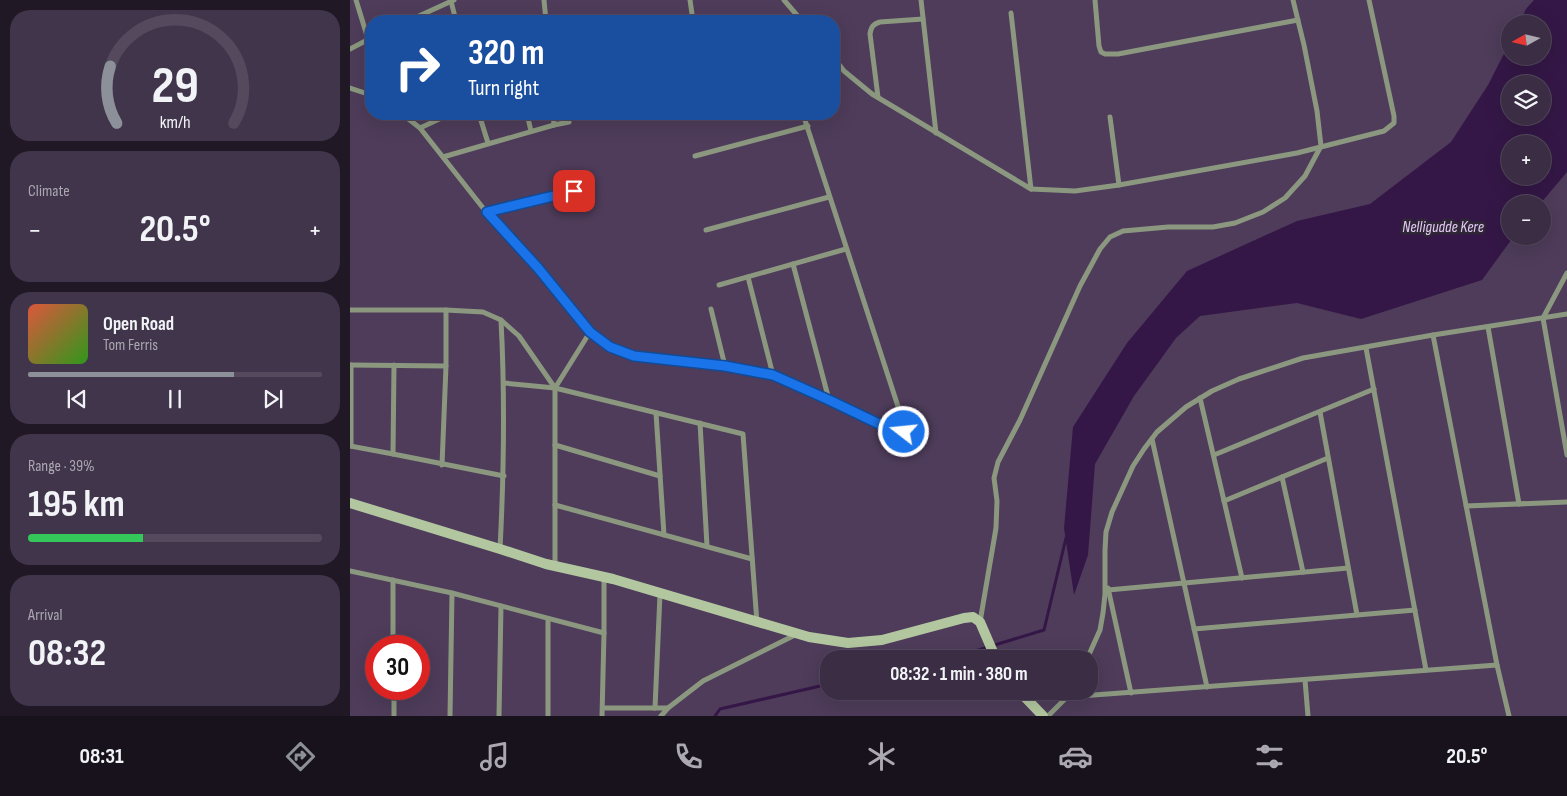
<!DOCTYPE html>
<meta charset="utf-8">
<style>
body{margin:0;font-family:"Sofia Sans Condensed",sans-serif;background:#41354b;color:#f1f3f6;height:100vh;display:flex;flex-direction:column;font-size:19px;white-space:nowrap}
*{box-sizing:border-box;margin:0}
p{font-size:16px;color:#aba8b2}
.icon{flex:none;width:28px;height:28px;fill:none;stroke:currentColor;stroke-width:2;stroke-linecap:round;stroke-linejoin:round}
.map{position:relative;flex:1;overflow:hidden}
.sheet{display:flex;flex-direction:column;gap:10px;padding:10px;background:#201925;width:350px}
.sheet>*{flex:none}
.hud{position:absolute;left:15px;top:15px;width:475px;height:105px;border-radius:20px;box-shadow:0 5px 20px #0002,0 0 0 1px #54495d;background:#1a4fa0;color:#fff;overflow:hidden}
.needle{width:32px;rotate:262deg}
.controls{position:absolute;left:1151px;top:15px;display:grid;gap:10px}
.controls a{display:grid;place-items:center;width:50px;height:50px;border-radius:50%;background:#3a2d44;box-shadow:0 5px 20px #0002,0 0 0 1px #54495d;font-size:25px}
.speed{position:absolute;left:15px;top:635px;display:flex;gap:10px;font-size:25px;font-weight:700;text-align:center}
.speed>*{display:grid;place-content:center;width:65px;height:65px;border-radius:50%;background:#3a2d44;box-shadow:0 5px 20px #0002,0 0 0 1px #54495d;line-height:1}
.speed .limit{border:8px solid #d22;background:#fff;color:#111}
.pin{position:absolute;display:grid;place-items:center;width:42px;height:42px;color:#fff;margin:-21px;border-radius:10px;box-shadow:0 2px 8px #0006}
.me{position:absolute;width:55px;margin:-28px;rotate:286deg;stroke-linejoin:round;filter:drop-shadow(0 0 4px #0008)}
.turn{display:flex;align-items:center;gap:18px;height:105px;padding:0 20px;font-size:22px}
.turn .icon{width:65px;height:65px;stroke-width:2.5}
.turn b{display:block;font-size:35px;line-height:42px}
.big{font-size:38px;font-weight:700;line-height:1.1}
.sheet .widget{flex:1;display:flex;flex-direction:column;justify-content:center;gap:8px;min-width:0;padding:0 18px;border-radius:20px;background:#41354b}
.sheet .dial{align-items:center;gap:0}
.dial svg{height:130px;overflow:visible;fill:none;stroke:#54495d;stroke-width:7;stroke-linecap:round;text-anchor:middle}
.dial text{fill:#f1f3f6;stroke:none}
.song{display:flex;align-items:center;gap:15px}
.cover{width:60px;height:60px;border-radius:8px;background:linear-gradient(135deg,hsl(10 70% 55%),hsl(110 70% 35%))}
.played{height:5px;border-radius:2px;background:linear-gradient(90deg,#8c9099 70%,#54495d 70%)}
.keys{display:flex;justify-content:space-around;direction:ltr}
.heat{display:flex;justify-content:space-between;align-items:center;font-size:28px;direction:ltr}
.charge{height:8px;border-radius:4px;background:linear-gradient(90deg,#34c759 39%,#54495d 0)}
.trip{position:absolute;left:470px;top:650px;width:278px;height:50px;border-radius:20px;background:#3a2d44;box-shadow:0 5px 20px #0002,0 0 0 1px #54495d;font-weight:700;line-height:50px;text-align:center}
.tab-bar{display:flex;height:80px;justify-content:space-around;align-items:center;background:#17121b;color:#aba8b2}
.tab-bar .icon{width:35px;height:35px}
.tab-bar .current{color:#8c9099}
.tab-bar b{font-size:22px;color:#f1f3f6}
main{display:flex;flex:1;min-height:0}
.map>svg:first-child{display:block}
</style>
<main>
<section class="sheet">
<div class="widget dial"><svg viewBox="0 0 100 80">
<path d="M14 69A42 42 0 1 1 86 69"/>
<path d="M14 69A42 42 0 0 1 10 34" stroke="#8c9099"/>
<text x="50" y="56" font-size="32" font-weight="700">29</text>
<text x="50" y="72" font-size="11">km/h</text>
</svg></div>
<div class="widget"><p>Climate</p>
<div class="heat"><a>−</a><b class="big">20.5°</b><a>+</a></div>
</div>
<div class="widget">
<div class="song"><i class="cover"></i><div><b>Open Road</b><p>Tom Ferris</p></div></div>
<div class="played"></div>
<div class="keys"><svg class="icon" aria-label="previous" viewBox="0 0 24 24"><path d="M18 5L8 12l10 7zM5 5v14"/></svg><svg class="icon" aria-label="pause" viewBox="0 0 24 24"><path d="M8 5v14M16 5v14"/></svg><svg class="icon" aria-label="next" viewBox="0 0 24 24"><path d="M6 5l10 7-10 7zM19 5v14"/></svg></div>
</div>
<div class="widget"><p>Range · 39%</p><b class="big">195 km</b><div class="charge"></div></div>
<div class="widget"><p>Arrival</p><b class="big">08:32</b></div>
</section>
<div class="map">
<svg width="1217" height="716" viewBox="0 0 1217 716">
<rect width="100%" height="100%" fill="#4e3c5a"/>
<path fill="#341746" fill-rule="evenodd" d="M1184,0H1217V172L1190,204H1160V236H1164L1132,280L1011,319L947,303L850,316L826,338L784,396L745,464L738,555L724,595L714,528L723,427L777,343L837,271L947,221L1020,204L1101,142L1138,85L1160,42V56H1192V24H1169L1176,9ZM1160,84H1192V116H1160ZM1160,144H1192V176H1160Z"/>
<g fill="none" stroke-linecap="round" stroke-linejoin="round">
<g stroke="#341746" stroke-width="3">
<polyline points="599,659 694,630 716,538"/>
<polyline points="365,716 370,709 479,684"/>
</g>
<g stroke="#8b987f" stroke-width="5">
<polyline points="6,0 18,39"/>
<polyline points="194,0 196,21"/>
<polyline points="340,0 343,21"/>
<polyline points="434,0 452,21"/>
<polyline points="571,0 586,133"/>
<polyline points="745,0 749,46 751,52 755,54 768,54 948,20"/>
<polyline points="101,1 106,21"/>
<polyline points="58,21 104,0"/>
<polyline points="0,49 21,38"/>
<polyline points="484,58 494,71 522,94 681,189 661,13"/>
<polyline points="0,88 21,95"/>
<path d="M528,97L520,34C521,27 523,24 530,22L573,19"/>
<polyline points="52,114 70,128 137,213 223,191"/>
<polyline points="129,114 138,143"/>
<polyline points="177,114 181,131"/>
<polyline points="760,117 769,185"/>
<polyline points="204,125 219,122"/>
<polyline points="70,128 100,114"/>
<polyline points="345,156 458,126"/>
<polyline points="93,157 204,125 203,114"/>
<polyline points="681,189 725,191 769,185 947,153 1034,131 1044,123 1044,116 1019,0"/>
<polyline points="137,213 188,268 240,332 260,347 284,356 375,366 423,375 551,434 554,432 555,428 453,114"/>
<polyline points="356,230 479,197"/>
<polyline points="443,264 479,400"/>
<polyline points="1217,273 1193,318 1217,455"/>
<polyline points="398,277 423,375"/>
<polyline points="369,285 496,249"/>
<polyline points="361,309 375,366"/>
<polyline points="0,310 96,310 133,312 151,320 169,336 205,388 205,566"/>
<polyline points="1138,327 1169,504"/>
<polyline points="1016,348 1076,670"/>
<polyline points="0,365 96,366"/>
<polyline points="154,383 205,388 393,434 407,623"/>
<polyline points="205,388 240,332"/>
<polyline points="850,398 892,578"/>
<polyline points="970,412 1007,615"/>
<polyline points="306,413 314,535"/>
<polyline points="350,423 357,546"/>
<polyline points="802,439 857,687"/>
<polyline points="205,445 310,476"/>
<polyline points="0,446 43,454 44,365"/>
<polyline points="1,446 1,365"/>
<polyline points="43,454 154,476"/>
<polyline points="864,455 1024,389"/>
<polyline points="92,465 96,366 96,310"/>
<polyline points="932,477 953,572"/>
<polyline points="874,501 978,458"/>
<polyline points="205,505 402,559"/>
<polyline points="1116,506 1217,502"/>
<path d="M150,549C154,472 155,396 151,320"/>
<polyline points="0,571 102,593 254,633 252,716"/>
<polyline points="43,580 43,646"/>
<polyline points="758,588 781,693"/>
<polyline points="758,590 998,568"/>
<polyline points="630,622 646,528 647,501 644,478 648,462 670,420 730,286 750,249 760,237 773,231 818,227 863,227 885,223 913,212 935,198 955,176 971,146 967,111 954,45 943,0"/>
<polyline points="844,629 1065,610"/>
<polyline points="254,633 254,577"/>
<polyline points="737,659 750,630 753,613 755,594 755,550 756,532 762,512 783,466 794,449 807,432 836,407 862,391 889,379 953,358 1083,335 1217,314"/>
<polyline points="1147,665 1159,716"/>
<polyline points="955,680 958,716"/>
<polyline points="44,689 44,716"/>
<polyline points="717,697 1147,665 1083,335"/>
<polyline points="253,708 318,708 353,681 447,634"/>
<polyline points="305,708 310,594"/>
<polyline points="100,716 102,593"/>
<polyline points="149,716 151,606"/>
<polyline points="198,716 198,619"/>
<polyline points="311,716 318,708"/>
<polyline points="698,716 717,697 721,691"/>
</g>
<g stroke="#b2c79f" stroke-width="10">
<polyline points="0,503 150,549 196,564 263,579 459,637 498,643 532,640 614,618 623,617 630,622 646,659"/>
<polyline points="669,691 693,716"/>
</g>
</g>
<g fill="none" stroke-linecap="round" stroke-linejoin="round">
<g stroke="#114b97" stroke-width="12">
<polyline id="route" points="224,191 137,212 188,268 240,332 260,347 284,356 375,366 423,375 479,400 548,433 551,434 554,432"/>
</g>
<use href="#route" stroke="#1a73e8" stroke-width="9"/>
</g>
<g text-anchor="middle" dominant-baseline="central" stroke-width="5" stroke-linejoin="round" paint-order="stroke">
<g font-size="16" font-style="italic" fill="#e5caf9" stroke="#2f2735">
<text x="1093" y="227">Nelligudde Kere</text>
</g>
</g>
</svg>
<div class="controls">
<a><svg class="needle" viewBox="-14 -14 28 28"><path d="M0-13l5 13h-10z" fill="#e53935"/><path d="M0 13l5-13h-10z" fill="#aba8b2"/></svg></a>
<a><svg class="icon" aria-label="layers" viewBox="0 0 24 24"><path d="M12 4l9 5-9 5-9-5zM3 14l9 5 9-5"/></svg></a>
<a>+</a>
<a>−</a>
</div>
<div class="speed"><div class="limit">30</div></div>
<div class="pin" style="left:224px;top:191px;background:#d93025"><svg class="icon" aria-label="arrive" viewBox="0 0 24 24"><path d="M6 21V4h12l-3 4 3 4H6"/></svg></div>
<svg class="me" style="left:554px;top:432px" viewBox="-20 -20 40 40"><circle r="17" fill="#1a73e8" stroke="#fff" stroke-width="3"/><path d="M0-11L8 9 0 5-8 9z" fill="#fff"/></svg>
<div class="trip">08:32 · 1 min · 380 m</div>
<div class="hud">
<div class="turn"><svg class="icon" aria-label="right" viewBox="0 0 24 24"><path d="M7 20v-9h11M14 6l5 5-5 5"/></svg><div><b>320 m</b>Turn right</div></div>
</div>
</div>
</main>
<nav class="tab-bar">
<b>08:31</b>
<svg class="icon current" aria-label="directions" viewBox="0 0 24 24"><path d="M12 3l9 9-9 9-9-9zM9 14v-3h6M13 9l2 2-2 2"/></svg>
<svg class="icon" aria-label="music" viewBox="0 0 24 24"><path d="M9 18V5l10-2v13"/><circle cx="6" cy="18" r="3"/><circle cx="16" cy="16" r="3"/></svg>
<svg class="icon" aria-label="phone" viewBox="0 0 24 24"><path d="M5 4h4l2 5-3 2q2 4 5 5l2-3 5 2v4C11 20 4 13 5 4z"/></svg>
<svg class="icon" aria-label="climate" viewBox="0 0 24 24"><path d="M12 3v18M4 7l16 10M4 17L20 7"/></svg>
<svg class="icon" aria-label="car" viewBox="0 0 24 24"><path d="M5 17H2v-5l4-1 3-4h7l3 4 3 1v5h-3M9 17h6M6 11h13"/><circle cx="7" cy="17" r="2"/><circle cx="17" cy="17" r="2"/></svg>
<svg class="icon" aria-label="filters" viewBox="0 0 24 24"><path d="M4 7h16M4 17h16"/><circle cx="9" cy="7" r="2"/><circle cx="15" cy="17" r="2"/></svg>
<b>20.5°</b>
</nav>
